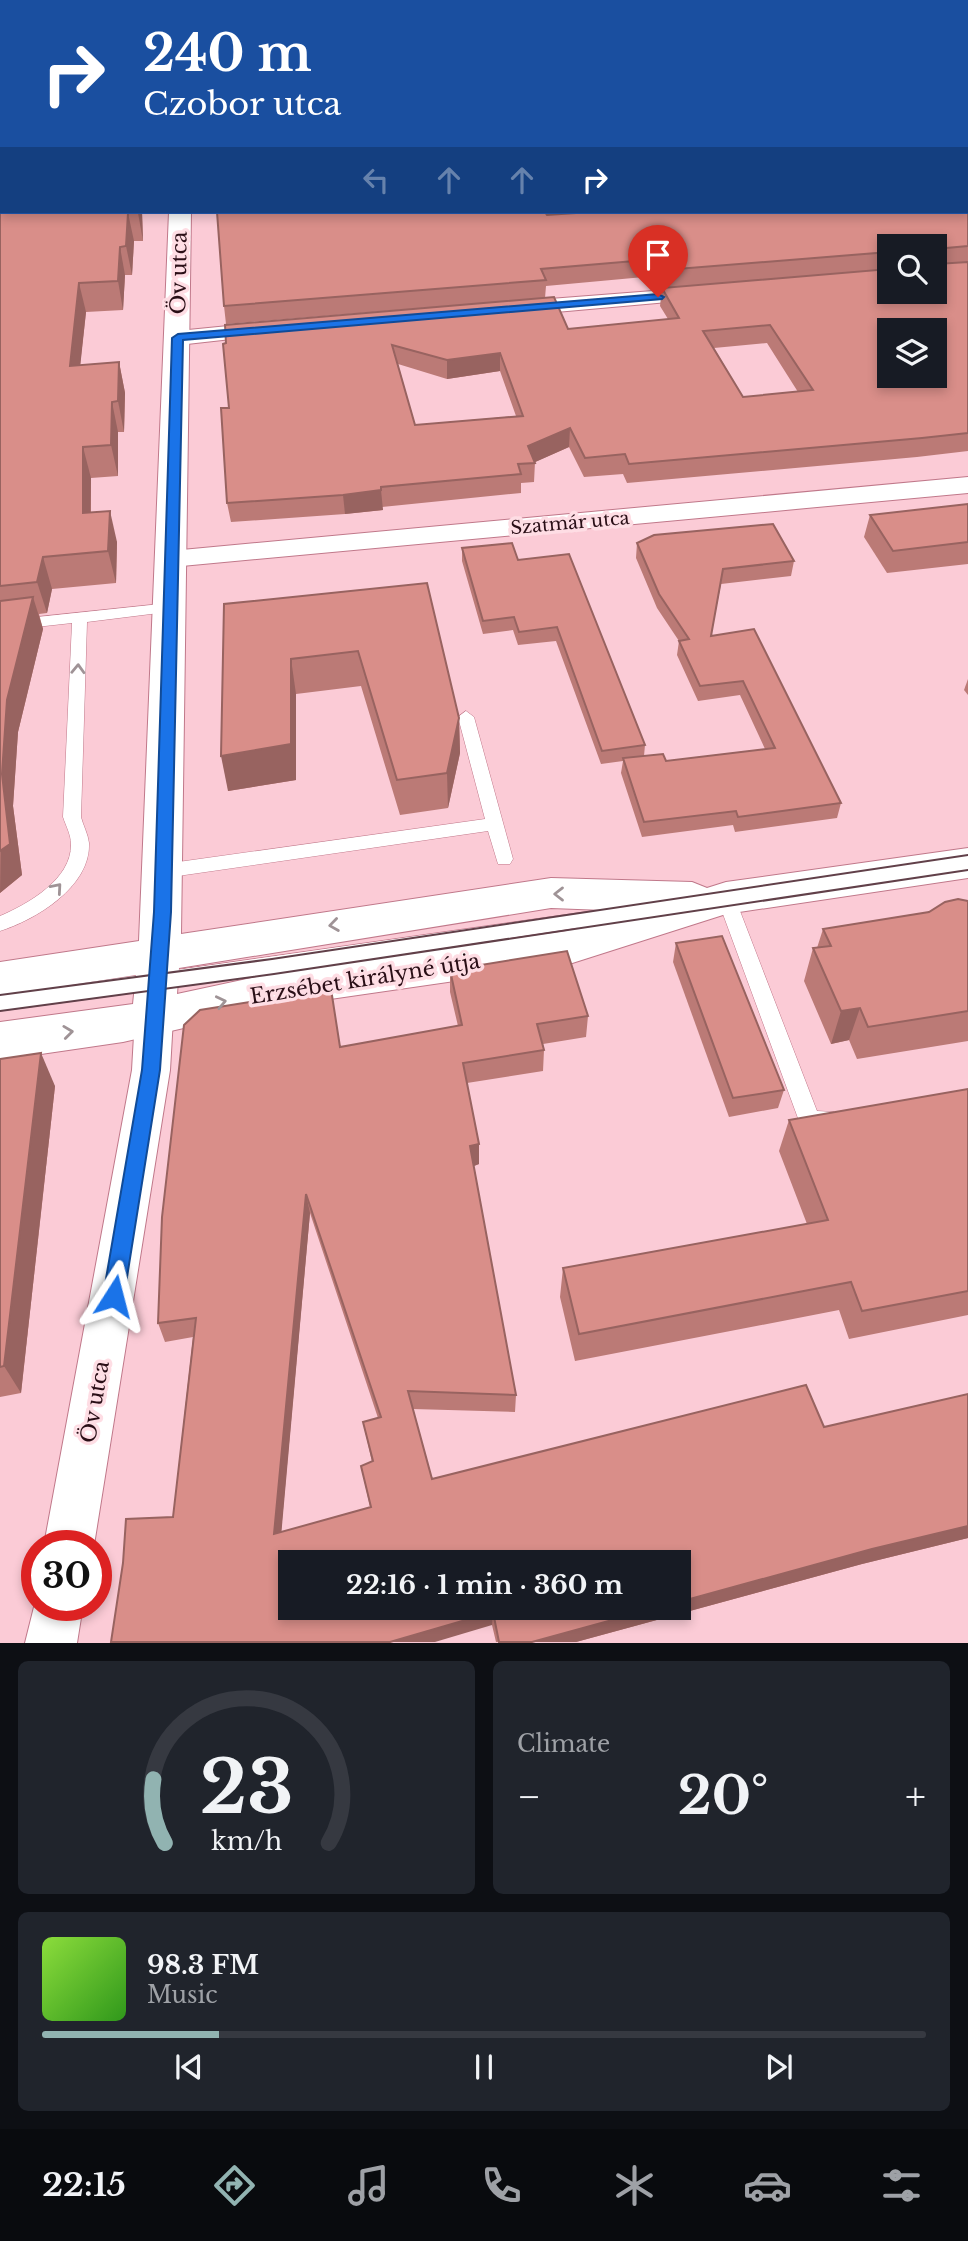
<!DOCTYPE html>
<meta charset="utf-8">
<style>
body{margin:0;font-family:"Libre Baskerville",serif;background:#20242c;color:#f1f3f6;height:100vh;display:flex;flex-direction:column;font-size:26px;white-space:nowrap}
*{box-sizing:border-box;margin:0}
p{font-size:23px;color:#9ea1a6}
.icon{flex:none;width:38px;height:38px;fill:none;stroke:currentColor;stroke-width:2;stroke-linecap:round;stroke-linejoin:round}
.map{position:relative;height:1643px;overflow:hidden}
.details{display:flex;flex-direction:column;gap:18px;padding:18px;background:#0d0f14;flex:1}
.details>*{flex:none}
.hud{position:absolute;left:0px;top:0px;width:970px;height:214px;box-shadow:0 4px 10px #0003;background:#1a4fa0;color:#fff;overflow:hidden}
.fabs{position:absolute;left:877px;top:234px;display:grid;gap:14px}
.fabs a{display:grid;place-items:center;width:70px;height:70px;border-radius:0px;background:#171b24;box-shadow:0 4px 10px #0003;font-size:35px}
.speed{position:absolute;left:21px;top:1530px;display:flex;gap:14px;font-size:35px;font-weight:700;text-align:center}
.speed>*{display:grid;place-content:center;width:91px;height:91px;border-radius:50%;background:#171b24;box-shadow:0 4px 10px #0003;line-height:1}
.speed .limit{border:10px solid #d22;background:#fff;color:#111}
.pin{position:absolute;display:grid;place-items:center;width:60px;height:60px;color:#fff;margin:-72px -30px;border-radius:50% 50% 50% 0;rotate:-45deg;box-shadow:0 0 7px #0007}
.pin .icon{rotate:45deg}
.me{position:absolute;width:77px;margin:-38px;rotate:9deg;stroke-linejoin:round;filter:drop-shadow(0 0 5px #0008)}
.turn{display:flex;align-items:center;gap:24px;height:147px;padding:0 28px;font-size:32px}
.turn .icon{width:91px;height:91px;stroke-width:2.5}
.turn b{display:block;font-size:49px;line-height:60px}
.lanes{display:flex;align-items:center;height:66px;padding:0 28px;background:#0003;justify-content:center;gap:35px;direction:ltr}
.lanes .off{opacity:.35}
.big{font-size:52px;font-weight:700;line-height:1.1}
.details .widget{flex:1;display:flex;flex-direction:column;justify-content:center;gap:10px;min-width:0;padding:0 24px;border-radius:10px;background:#20242c}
.details .dial{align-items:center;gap:0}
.dial svg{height:182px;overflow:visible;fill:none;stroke:#363941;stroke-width:7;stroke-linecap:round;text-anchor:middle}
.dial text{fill:#f1f3f6;stroke:none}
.song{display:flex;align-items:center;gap:21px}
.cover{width:84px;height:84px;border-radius:10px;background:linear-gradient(135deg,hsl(90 70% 55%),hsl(110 70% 35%))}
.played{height:7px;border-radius:4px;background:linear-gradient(90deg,#91b3b1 20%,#363941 20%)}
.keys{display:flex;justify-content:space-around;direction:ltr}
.heat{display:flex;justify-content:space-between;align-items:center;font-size:38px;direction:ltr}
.details .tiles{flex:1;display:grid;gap:18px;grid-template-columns:1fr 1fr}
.widget:last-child{grid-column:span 2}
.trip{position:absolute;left:278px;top:1550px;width:413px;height:70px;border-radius:0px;background:#171b24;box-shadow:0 4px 10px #0003;font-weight:700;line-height:70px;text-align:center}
.tab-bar{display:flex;height:112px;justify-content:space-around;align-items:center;background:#090b0e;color:#9ea1a6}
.tab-bar .icon{width:49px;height:49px}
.tab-bar .on{color:#91b3b1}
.tab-bar b{font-size:32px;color:#f1f3f6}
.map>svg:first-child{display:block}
</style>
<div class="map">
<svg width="968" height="1643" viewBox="0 0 968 1643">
<rect width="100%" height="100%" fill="#fbcbd6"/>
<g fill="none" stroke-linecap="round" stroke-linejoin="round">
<g stroke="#c0788a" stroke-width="1">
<g id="lane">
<path d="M170,603L175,605L177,608L175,611L87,622L81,817C83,825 88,834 89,843C91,887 35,920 0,931V916C28,904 72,879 71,844C71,835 66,826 63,817L72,623L0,631V621Z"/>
<polygon points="466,711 474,717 513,859 510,864 498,864 488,831 164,878 158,876 155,871 158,866 164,864 485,819 458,717"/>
<polygon points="726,891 733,893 735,898 817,1111 834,1112 838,1119 834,1126 810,1130 803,1128 799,1121 720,906 711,904 709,899 711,894"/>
<polygon points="642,904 649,906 651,911 649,916 642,918 273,974 0,1011 0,995"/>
</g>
</g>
<g stroke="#c0788a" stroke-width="2">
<g id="street">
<rect x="0" y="27" width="2" height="10"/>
<polygon points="705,287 713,288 716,293 713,298 511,316 503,314 500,309 503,304 511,302"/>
<polygon points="269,322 277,324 280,329 277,334 178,345 170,343 167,338 170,333 178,331"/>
<polygon points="968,477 968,493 171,567 161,565 157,559 161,553 171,551"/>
<polygon points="154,1002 167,1007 173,1018 170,1070 94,1545 44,1545 132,1070 135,1018 141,1007"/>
<polygon points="37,1595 37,1605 83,1605 77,1643 25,1643"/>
</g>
</g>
<g stroke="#c0788a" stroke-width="2">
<g id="secondary">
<rect x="179" y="0" width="18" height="2"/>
<path d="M169,212H191L181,934L551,878L692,882L707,888L726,882L968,848V878L726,914L566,965L275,1007L123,1042L0,1060V1022L133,1004L136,975L0,996V962L139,941ZM551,908L631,911L566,931L275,973L177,994L179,968Z"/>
</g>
</g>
<use href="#lane" fill="#fff" fill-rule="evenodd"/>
<use href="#street" fill="#fff" fill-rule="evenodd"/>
<use href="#secondary" fill="#fff" fill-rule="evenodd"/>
<g stroke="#614049" stroke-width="2">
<polyline points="0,995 272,959 968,855"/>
<polyline points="0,1011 274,974 968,870"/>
</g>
</g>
<g fill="#bb7a76" fill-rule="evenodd">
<polygon points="0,0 124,0 124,2 2,2 2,22 0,22"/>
<path d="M968,0V451L917,457L627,483L623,474L584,477L569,447L535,462L534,482L521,483V493L382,507L383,510L345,514L231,522L227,503L229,408L223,344L568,329L668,319L660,306L662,288L726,283L651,289L644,277L546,286L545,298L226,324L224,306L547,215L968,212ZM889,247L934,292H889ZM767,343L798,392L743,397L714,348ZM398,364L447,379L500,371L516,416L415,425Z"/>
<polygon points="0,61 2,212 142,212 143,241 134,241 132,275 125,275 123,310 86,312 80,365 119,362 125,393 124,432 118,432 118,476 91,478 91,512 117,542 116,583 52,589 47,613 39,614 43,629 18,732 13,806 22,875 0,893"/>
<polygon points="968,504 968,564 887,573 864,537 870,515"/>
<polygon points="637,543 794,561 791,576 721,584 711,636 841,803 837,818 735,832 733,825 642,837 621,773 623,761 601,764 556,641 518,645 513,630 483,634 462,561 462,548 518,560 645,745 644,756 666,761 765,749 740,695 698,701 677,655 679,641 657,608 636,558"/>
<polygon points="427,583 459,718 460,753 448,808 400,815 361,686 296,694 296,780 228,791 224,604"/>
<polygon points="968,679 968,695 964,690"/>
<polygon points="968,901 968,1041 857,1059 849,1040 831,1044 804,981 813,948 817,948 823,929 929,912"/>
<polygon points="676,943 784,1090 778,1108 729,1117 673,962"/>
<path d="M450,970L588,1016L586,1037L543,1044L544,1050L543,1071L467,1083L479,1144V1164L474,1166L516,1395L515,1412L413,1409L432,1479L824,1427L968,1394V1538L862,1564L576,1642H496L492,1625L173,1517L193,1337L165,1342L158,1323L340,1047L458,1026L450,992ZM310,1213L378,1418L363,1422L372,1462L361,1466L370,1507L281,1532Z"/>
<polygon points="0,1059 55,1086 21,1393 0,1397"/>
<polygon points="968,1089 968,1315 849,1339 839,1310 575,1361 560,1297 563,1268 807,1224 779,1151 789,1120"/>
</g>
<g fill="#986360">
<polygon points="138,212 142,212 143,241 138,213"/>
<polygon points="128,213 134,241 132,275 126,246"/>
<polygon points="120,247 125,275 123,310 118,281"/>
<polygon points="79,283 86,312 77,396 70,366"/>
<polygon points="500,353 500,371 447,379 447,360"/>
<polygon points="119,362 125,393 124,432 118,401"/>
<polygon points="112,402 118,432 118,476 111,445"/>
<polygon points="570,428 569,447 533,463 528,446"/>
<polygon points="83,447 91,478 90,545 83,513"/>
<polygon points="381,490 383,510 345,514 343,495"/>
<polygon points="110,511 117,542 116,583 108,551"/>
<polygon points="43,557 52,589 47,613 37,582"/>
<polygon points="33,597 43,629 18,732 13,806 22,875 0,893 2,774 7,700"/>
<polygon points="291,659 296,694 296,780 228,791 221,756"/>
<polygon points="459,718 460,753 448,808 447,773"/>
<polygon points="860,1008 849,1040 831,1044 841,1011"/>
<polygon points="41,1053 55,1086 21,1393 4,1366"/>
<polygon points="479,1144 479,1164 471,1167 470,1146"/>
<polygon points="306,1194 310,1213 280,1548 274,1534"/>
<polygon points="968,1526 968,1538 862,1564 576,1642 532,1642 656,1608 679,1608 679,1602 872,1549"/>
<polygon points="493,1612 492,1625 435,1642 390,1642"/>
</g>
<g fill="#d98e89" stroke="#986360" stroke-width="2" fill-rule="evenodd">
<polygon points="0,0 120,0 120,1 108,2 2,2 2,7 0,7"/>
<path d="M205,0H968V246L936,249L937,264L968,262V433L922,438L629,464L625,454L585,458L570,428L528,446L535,463L518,464L521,474L381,487V490L343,495L227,503L221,408H229L223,344L226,343L225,325L554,297L568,329L679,318L662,288L889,269V292H934V247H889V252L652,271L646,260L541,269L546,280L224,306L217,212H545L547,215L591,212H968V2H205ZM770,325L813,390L743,397L703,331ZM889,331H934V376H889ZM392,345L447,360L500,353L523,416L415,425Z"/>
<polygon points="0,61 2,61 2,212 138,212 138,213 128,213 126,246 120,247 118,281 79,283 70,366 119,362 118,401 112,402 111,445 83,447 83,513 110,511 108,551 43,557 37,582 0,586"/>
<polygon points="968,504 968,542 893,551 870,515"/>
<polygon points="773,524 794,561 723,569 711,636 754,629 841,803 738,817 736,811 644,822 623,758 663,754 666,761 775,748 743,681 700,686 679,641 689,639 659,594 637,543 654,535"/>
<polygon points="512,543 518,560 569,554 645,745 602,751 557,627 519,632 514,617 483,621 462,548"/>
<polygon points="427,583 459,718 447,773 397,780 358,651 291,659 291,744 221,756 224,604"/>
<polygon points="33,597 7,700 2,774 10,844 0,851 0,601"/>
<polygon points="958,899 968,901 968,1011 868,1027 860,1008 841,1011 813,948 831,946 823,929 929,912 945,902"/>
<polygon points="722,936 784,1090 733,1098 676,943"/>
<path d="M567,951L588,1016L537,1024L544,1050L463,1063L479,1144L470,1146L516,1395L408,1391L432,1479L806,1385L824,1427L968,1394V1526L872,1549L679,1602V1563H290V1608H656L532,1642H499L493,1612L390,1642H111L123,1563L126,1519L173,1517L196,1318L158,1323L162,1217L184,1025L200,1010L331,989L340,1047L462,1025L450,970ZM306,1194L381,1417L363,1422L373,1461L361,1466L371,1507L274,1534Z"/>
<polygon points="41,1053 4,1366 0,1367 0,1059"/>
<polygon points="968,1089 968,1291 862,1311 851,1282 579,1334 563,1268 828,1220 789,1120"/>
</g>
<defs><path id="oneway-chevron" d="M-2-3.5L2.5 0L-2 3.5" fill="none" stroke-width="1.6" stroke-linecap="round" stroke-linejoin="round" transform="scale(1.75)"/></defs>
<g stroke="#9f9396">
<use href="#oneway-chevron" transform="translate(78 669) rotate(-88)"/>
<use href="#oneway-chevron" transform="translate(57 888) rotate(-49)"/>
<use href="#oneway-chevron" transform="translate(559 894) rotate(-180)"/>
<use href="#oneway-chevron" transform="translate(334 925) rotate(172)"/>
<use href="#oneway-chevron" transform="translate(221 1002) rotate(-12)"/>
<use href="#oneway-chevron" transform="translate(68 1032) rotate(-7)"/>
</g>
<polygon fill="#1a73e8" stroke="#114b97" stroke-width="2" points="658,294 664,297 662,299 183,340 171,912 160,1070 124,1296 121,1304 114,1307 106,1304 103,1296 142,1070 154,912 172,338 178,334"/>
<g text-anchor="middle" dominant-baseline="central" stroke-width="7" stroke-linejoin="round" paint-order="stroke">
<g font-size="18" fill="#290e16" stroke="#fedde4">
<text transform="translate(570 523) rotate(-5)">Szatmár utca</text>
</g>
<g font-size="21" fill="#290e16" stroke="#fedde4">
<text transform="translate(179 273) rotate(-89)">Öv utca</text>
<text transform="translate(365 979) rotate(-9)">Erzsébet királyné útja</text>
<text transform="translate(95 1402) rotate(-80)">Öv utca</text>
</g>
</g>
</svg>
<div class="fabs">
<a><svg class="icon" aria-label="search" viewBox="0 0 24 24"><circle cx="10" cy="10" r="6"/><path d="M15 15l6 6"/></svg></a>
<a><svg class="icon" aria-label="layers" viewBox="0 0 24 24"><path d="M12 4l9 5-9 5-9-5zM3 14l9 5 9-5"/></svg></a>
</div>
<div class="speed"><div class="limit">30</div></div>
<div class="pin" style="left:658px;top:297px;background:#d93025"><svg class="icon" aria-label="arrive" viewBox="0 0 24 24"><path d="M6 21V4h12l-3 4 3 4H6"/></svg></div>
<svg class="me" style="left:114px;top:1296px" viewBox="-20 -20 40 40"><path d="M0-17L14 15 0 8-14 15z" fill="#1a73e8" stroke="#fff" stroke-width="4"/></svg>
<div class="trip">22:16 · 1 min · 360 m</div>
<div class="hud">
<div class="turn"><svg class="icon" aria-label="right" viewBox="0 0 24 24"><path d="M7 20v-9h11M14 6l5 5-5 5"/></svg><div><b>240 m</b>Czobor utca</div></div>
<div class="lanes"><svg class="icon off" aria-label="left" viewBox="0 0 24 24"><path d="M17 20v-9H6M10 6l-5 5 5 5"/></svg><svg class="icon off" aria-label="ahead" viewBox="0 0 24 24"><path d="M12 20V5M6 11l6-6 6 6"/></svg><svg class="icon off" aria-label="ahead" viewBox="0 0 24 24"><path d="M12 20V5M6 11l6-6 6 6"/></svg><svg class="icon" aria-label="right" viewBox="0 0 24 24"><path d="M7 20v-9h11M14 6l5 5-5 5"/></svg></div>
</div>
</div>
<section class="details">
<div class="tiles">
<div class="widget dial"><svg viewBox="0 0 100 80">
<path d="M14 69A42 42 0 1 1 86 69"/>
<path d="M14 69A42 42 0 0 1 9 41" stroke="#91b3b1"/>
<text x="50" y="56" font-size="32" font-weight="700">23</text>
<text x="50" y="72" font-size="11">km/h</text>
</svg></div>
<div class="widget"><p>Climate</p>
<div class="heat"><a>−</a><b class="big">20°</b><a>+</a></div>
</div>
<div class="widget">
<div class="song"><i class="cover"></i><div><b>98.3 FM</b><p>Music</p></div></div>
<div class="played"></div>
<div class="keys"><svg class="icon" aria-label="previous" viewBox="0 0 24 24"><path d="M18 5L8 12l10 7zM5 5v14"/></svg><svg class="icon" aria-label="pause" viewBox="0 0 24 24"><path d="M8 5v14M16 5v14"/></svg><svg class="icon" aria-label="next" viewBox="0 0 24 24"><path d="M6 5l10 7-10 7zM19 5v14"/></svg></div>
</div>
</div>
</section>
<nav class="tab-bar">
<b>22:15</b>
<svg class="icon on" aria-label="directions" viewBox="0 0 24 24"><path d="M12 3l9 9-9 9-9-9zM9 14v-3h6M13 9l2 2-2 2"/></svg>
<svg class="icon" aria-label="music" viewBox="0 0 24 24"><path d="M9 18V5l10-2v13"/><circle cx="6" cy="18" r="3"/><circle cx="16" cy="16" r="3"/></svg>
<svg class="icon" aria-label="phone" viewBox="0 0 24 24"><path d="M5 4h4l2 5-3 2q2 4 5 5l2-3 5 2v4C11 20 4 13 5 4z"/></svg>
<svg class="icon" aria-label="climate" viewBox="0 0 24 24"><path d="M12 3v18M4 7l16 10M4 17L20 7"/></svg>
<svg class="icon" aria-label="car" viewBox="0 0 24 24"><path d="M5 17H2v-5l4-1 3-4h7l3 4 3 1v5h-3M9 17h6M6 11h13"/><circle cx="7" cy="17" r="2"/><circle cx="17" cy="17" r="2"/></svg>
<svg class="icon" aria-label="filters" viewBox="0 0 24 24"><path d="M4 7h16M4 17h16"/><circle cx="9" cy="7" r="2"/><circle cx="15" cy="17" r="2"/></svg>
</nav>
